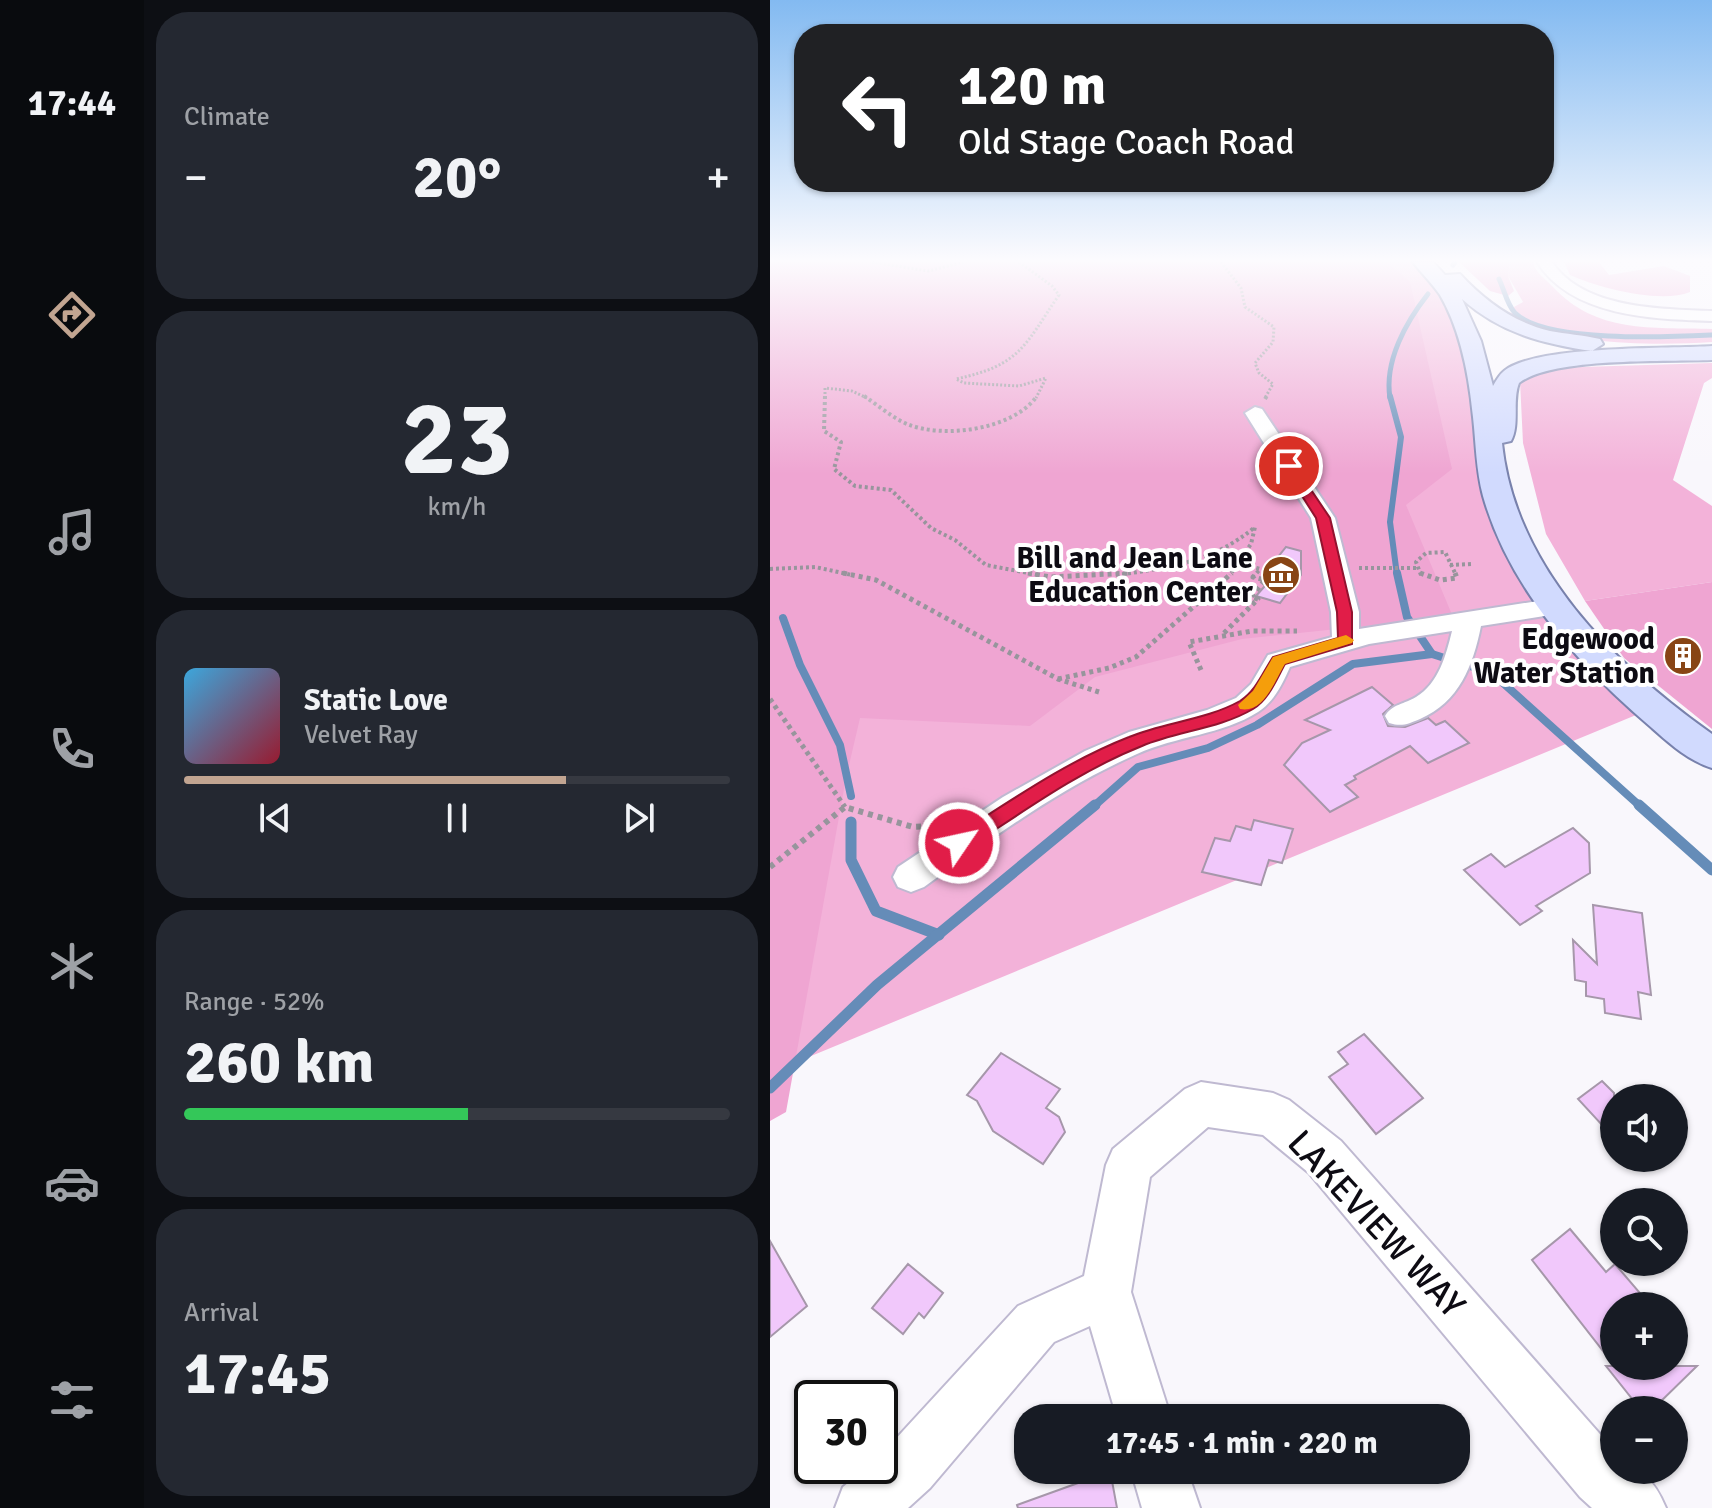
<!DOCTYPE html>
<meta charset="utf-8">
<style>
body{margin:0;font-family:Signika,sans-serif;background:#242831;color:#f1f3f6;height:100vh;display:flex;flex-direction:column;font-size:30px;white-space:nowrap}
*{box-sizing:border-box;margin:0}
p{font-size:26px;color:#9ea1a6}
.icon{flex:none;width:44px;height:44px;fill:none;stroke:currentColor;stroke-width:2;stroke-linecap:round;stroke-linejoin:round}
.map{position:relative;flex:1;overflow:hidden}
.details{display:flex;flex-direction:column;gap:12px;padding:12px;background:#0d0f14;width:626px}
.details>*{flex:none}
.guide{position:absolute;left:24px;top:24px;width:760px;height:168px;border-radius:32px;box-shadow:0 2px 6px #0004;background:#202124;color:#fff;overflow:hidden}
.fabs{position:absolute;left:830px;top:1084px;display:grid;gap:16px}
.fabs a{display:grid;place-items:center;width:88px;height:88px;border-radius:50%;background:#171b24;box-shadow:0 2px 6px #0004;font-size:40px}
.speed{position:absolute;left:24px;top:1380px;display:flex;gap:16px;font-size:40px;font-weight:700;text-align:center}
.speed>*{display:grid;place-content:center;width:104px;height:104px;border-radius:50%;background:#171b24;box-shadow:0 2px 6px #0004;line-height:1}
.speed .limit{border:4px solid #111;border-radius:12px;background:#fff;color:#111}
.pin{position:absolute;display:grid;place-items:center;width:68px;height:68px;color:#fff;margin:-34px;border:4px solid #fff;border-radius:50%;box-shadow:0 2px 8px #0007}
.me{position:absolute;width:88px;margin:-44px;rotate:56deg;stroke-linejoin:round;filter:drop-shadow(0 0 6px #0008)}
.turn{display:flex;align-items:center;gap:28px;height:168px;padding:0 32px;font-size:36px}
.turn .icon{width:104px;height:104px;stroke-width:2.5}
.turn b{display:block;font-size:56px;line-height:68px}
.big{font-size:60px;font-weight:800;line-height:1.1}
.details .widget{flex:1;display:flex;flex-direction:column;justify-content:center;gap:12px;min-width:0;padding:0 28px;border-radius:32px;background:#242831}
.details .dial{align-items:center;gap:0}
.dial b{font-size:104px;line-height:1}
.song{display:flex;align-items:center;gap:24px}
.cover{width:96px;height:96px;border-radius:12px;background:linear-gradient(135deg,hsl(200 70% 55%),hsl(350 70% 35%))}
.played{height:8px;border-radius:4px;background:linear-gradient(90deg,#c2a591 70%,#363941 70%)}
.keys{display:flex;justify-content:space-around;direction:ltr}
.heat{display:flex;justify-content:space-between;align-items:center;font-size:44px;direction:ltr}
.charge{height:12px;border-radius:6px;background:linear-gradient(90deg,#34c759 52%,#363941 0)}
.trip{position:absolute;left:244px;top:1404px;width:456px;height:80px;border-radius:32px;background:#171b24;box-shadow:0 2px 6px #0004;font-weight:800;line-height:80px;text-align:center}
main{display:flex;flex:1;min-height:0}
.dock{display:flex;flex-direction:column;width:144px;justify-content:space-around;align-items:center;background:#090b0e;color:#9ea1a6}
.dock .icon{width:56px;height:56px}
.dock .active{color:#c2a591}
.dock b{font-size:36px;color:#f1f3f6}
.map>svg:first-child{display:block}
</style>
<main>
<nav class="dock">
<b>17:44</b>
<svg class="icon active" aria-label="directions" viewBox="0 0 24 24"><path d="M12 3l9 9-9 9-9-9zM9 14v-3h6M13 9l2 2-2 2"/></svg>
<svg class="icon" aria-label="music" viewBox="0 0 24 24"><path d="M9 18V5l10-2v13"/><circle cx="6" cy="18" r="3"/><circle cx="16" cy="16" r="3"/></svg>
<svg class="icon" aria-label="phone" viewBox="0 0 24 24"><path d="M5 4h4l2 5-3 2q2 4 5 5l2-3 5 2v4C11 20 4 13 5 4z"/></svg>
<svg class="icon" aria-label="climate" viewBox="0 0 24 24"><path d="M12 3v18M4 7l16 10M4 17L20 7"/></svg>
<svg class="icon" aria-label="car" viewBox="0 0 24 24"><path d="M5 17H2v-5l4-1 3-4h7l3 4 3 1v5h-3M9 17h6M6 11h13"/><circle cx="7" cy="17" r="2"/><circle cx="17" cy="17" r="2"/></svg>
<svg class="icon" aria-label="filters" viewBox="0 0 24 24"><path d="M4 7h16M4 17h16"/><circle cx="9" cy="7" r="2"/><circle cx="15" cy="17" r="2"/></svg>
</nav>
<section class="details">
<div class="widget"><p>Climate</p>
<div class="heat"><a>−</a><b class="big">20°</b><a>+</a></div>
</div>
<div class="widget dial"><b>23</b><p>km/h</p></div>
<div class="widget">
<div class="song"><i class="cover"></i><div><b>Static Love</b><p>Velvet Ray</p></div></div>
<div class="played"></div>
<div class="keys"><svg class="icon" aria-label="previous" viewBox="0 0 24 24"><path d="M18 5L8 12l10 7zM5 5v14"/></svg><svg class="icon" aria-label="pause" viewBox="0 0 24 24"><path d="M8 5v14M16 5v14"/></svg><svg class="icon" aria-label="next" viewBox="0 0 24 24"><path d="M6 5l10 7-10 7zM19 5v14"/></svg></div>
</div>
<div class="widget"><p>Range · 52%</p><b class="big">260 km</b><div class="charge"></div></div>
<div class="widget"><p>Arrival</p><b class="big">17:45</b></div>
</section>
<div class="map">
<svg width="942" height="1508" viewBox="0 0 942 1508">
<rect width="100%" height="100%" fill="#f9f7fc"/>
<g fill="#f3b2d9">
<polygon points="0,262 652,262 683,298 741,531 883,708 0,1073"/>
<path d="M740,262H763C766,274 774,277 782,286C826,334 881,327 942,329V342C884,346 806,344 751,325C739,321 727,308 716,299H720L732,311L742,313L744,307L753,302L738,276Z"/>
<polygon points="942,363 942,378 934,383 903,480 942,506 942,582 815,601 776,534 753,443 750,381 779,368"/>
</g>
<g fill="#efa5d2">
<polygon points="0,262 617,262 640,282 682,469 636,505 683,617 472,639 325,677 260,726 90,718 76,778 16,1112 0,1121"/>
<polygon points="689,262 740,262 738,276 744,291 738,296 720,291"/>
<path d="M794,262H829L839,275L894,266L920,276V292C890,304 829,288 800,275Z"/>
<polygon points="942,582 942,729 854,658 815,601"/>
</g>
<g fill="none" stroke-linecap="round" stroke-linejoin="round">
<g stroke="#658cb8" stroke-width="5">
<polyline points="683,265 685,262"/>
<path d="M729,279C734,289 737,305 745,313C776,343 899,337 942,335"/>
<path d="M620,398C614,361 636,322 658,294"/>
</g>
<polyline stroke="#658cb8" stroke-width="6" points="620,396 631,437 620,522 627,575"/>
<g stroke="#658cb8" stroke-width="8">
<polyline points="627,573 637,617 662,654 722,673 871,807"/>
<polyline points="13,618 30,665 70,745 81,796"/>
<polyline points="323,807 368,767 438,748 487,725 583,664 662,654"/>
</g>
<g stroke="#658cb8" stroke-width="11">
<polyline points="869,805 942,870"/>
<polyline points="81,822 81,860 106,911 169,935"/>
<polyline points="0,1088 107,985 325,805"/>
</g>
</g>
<g fill="#f1c8fb" stroke="#a697aa" stroke-width="2">
<polygon points="516,547 531,551 531,575 510,603 486,596 501,579 492,577"/>
<polygon points="602,687 623,705 613,714 618,726 635,727 658,718 666,725 675,721 699,743 658,763 640,746 584,776 586,779 575,785 588,797 560,812 514,765 532,743 560,730 535,720"/>
<polygon points="484,820 523,829 512,863 499,860 491,885 432,872 445,838 460,841 466,826 481,830"/>
<polygon points="803,828 819,843 820,873 766,906 772,911 750,925 694,870 721,854 735,867"/>
<polygon points="823,905 872,913 881,995 868,992 871,1019 835,1013 834,999 816,996 816,982 805,980 803,940 827,964"/>
<polygon points="594,1034 653,1098 606,1134 559,1077 578,1064 568,1052"/>
<polygon points="231,1053 290,1089 276,1108 289,1117 295,1132 273,1164 223,1131 207,1101 197,1095"/>
<polygon points="832,1081 844,1093 844,1138 808,1099"/>
<polygon points="800,1229 836,1272 845,1264 881,1306 844,1306 844,1365 762,1260"/>
<polygon points="0,1241 37,1306 0,1337"/>
<polygon points="138,1264 173,1293 154,1318 149,1313 133,1334 102,1308"/>
<polygon points="836,1366 927,1366 882,1410 871,1410"/>
<polygon points="306,1470 340,1470 347,1508 248,1508 247,1505 308,1483"/>
</g>
<g fill="none" stroke-linecap="round" stroke-linejoin="round">
<g stroke="#bfb9d1" stroke-width="4">
<g id="minor">
<path d="M767,262H782C813,309 891,309 942,311V321C883,319 802,317 767,262Z"/>
<path d="M485,407L492,409L565,518L589,612V629L787,598L797,600L800,606L797,612L787,614L711,626C703,666 689,702 650,719C638,724 632,727 619,723L615,716C622,704 635,704 646,697C669,683 676,655 682,631L599,644L520,667C513,683 504,702 488,712C452,735 406,736 367,754C290,788 222,838 154,887L141,892L128,887L123,877L128,867L233,797L315,751L359,732L437,710L466,698L481,684L498,655L562,637L561,612L541,518L475,413Z"/>
<path d="M431,1082L503,1093L519,1100L571,1141L844,1450V1470C875,1470 884,1480 896,1508H822L810,1497L539,1173L493,1135L438,1127L380,1177L361,1292L401,1418H347L320,1326L284,1342L160,1488L138,1508H65L73,1487L99,1466H110V1456L248,1306L314,1276L336,1165L343,1149L415,1089Z"/>
<polygon points="361,1470 417,1470 430,1508 372,1508"/>
</g>
</g>
<g stroke="#7881ac" stroke-width="4">
<path id="major" d="M643,262H663L675,275L690,274C715,301 743,322 780,331C796,334 813,335 830,339L833,344L822,351C773,344 730,333 692,299L711,341L723,386C726,381 729,375 734,371C765,345 898,349 942,346V360C896,362 783,357 749,383C742,401 750,425 741,441L732,443C745,568 844,664 942,734V768C919,761 900,744 882,728C810,667 739,588 713,496C706,470 706,444 703,417C699,376 691,331 670,295C662,283 652,274 643,262Z"/>
</g>
<g stroke="#97959c" stroke-width="3" stroke-dasharray="2 2" stroke-linecap="butt">
<polyline points="102,262 158,271 193,262"/>
<path d="M249,262L282,286L289,295C254,346 251,365 186,379L194,383L249,386L276,378L266,398"/>
<polyline points="451,262 471,288 475,307 504,327 503,342 485,363 489,373 503,384 495,398"/>
<polyline points="55,398 55,388 82,391 97,398"/>
</g>
<g stroke="#97959c" stroke-width="4" stroke-dasharray="3 3" stroke-linecap="butt">
<polyline points="55,396 54,431 71,442 64,469 85,486 121,490 161,528 185,540 216,565 269,575"/>
<path d="M94,396C108,405 121,417 137,424C173,439 243,430 267,396"/>
<polyline points="495,399 497,396"/>
<polyline points="469,563 490,569 485,575"/>
<polyline points="680,565 701,564"/>
<polyline points="589,568 646,568"/>
<polyline points="0,569 45,567 82,575"/>
<path d="M346,575C399,568 443,562 485,527L481,544L460,575"/>
<polyline points="651,575 646,562 656,553 675,552 686,575"/>
</g>
<g stroke="#97959c" stroke-width="5" stroke-dasharray="4 4" stroke-linecap="butt">
<polyline points="73,573 106,580 288,679 329,692"/>
<polyline points="258,573 280,577 361,573"/>
<polyline points="650,573 670,580 687,578 685,573"/>
<polyline points="454,633 488,599 481,597 495,580 483,577 487,573"/>
<polyline points="431,670 419,642 482,631 527,631"/>
<polyline points="288,679 339,668 366,657 462,573"/>
<polyline points="0,699 75,807"/>
</g>
<polyline stroke="#97959c" stroke-width="6" stroke-dasharray="5 5" stroke-linecap="butt" points="0,867 75,807 143,827 163,826"/>
<use href="#minor" fill="#fff" fill-rule="evenodd"/>
<use href="#major" fill="#d1dafe" fill-rule="evenodd"/>
</g>
<linearGradient id="sky" x2="0" y2="1"><stop stop-color="#83baf1"/><stop offset="0.55" stop-color="#fcfbfe"/><stop offset="1" stop-color="#fcfbfe" stop-opacity="0"/></linearGradient>
<rect width="942" height="474" fill="url(#sky)"/>
<path fill="#e11d48" stroke="#92132f" stroke-width="2" d="M514,463H523L560,518L582,612V644L515,664C506,680 499,699 483,709C449,729 407,731 372,746C309,771 253,812 196,849H182L179,843L182,838C239,802 295,762 359,737C395,722 436,720 470,701C486,691 493,672 503,657L568,638L567,612L546,518L513,466Z"/>
<path fill="#f59e0b" d="M576,635L584,640L582,643L515,664C505,680 494,714 470,709L468,705L483,691L503,657Z"/>
<defs>
<g id="museum-disc" transform="scale(2)"><circle r="9.5" fill="#884515" stroke="#fff"/><path d="M0-6L6-3V-2H-6V-3ZM-5-1h2V3h-2ZM-1-1h2V3h-2ZM3-1h2V3H3ZM-6 4H6V6H-6Z" fill="#fff"/></g>
<g id="building-disc" transform="scale(2)"><circle r="9.5" fill="#884515" stroke="#fff"/><path d="M-4-6H4V6H1V3H-1V6H-4ZM-2.5-4.3h1.7v1.8h-1.7ZM.8-4.3h1.7v1.8H.8ZM-2.5-1h1.7V.8h-1.7ZM.8-1h1.7V.8H.8Z" fill="#fff"/></g>
</defs>
<g fill-rule="evenodd">
<use href="#museum-disc" x="511" y="575"/>
<use href="#building-disc" x="913" y="656"/>
</g>
<g text-anchor="middle" dominant-baseline="central" stroke-width="8" stroke-linejoin="round" paint-order="stroke">
<g font-size="30" font-weight="bold" fill="#0d0b13" stroke="#fff" text-anchor="end">
<text x="483" y="558">Bill and Jean Lane<tspan x="483" dy="34">Education Center</tspan></text>
<text x="885" y="639">Edgewood<tspan x="885" dy="34">Water Station</tspan></text>
</g>
<g font-size="36" fill="#0d0b13" stroke="#fff">
<text transform="translate(606 1224) rotate(47)">LAKEVIEW WAY</text>
</g>
</g>
</svg>
<div class="fabs">
<a><svg class="icon" aria-label="sound" viewBox="0 0 24 24"><path d="M4 9h4l5-4v14l-5-4H4zM17 9q2 3 0 6"/></svg></a>
<a><svg class="icon" aria-label="search" viewBox="0 0 24 24"><circle cx="10" cy="10" r="6"/><path d="M15 15l6 6"/></svg></a>
<a>+</a>
<a>−</a>
</div>
<div class="speed"><div class="limit">30</div></div>
<div class="pin" style="left:519px;top:466px;background:#d93025"><svg class="icon" aria-label="arrive" viewBox="0 0 24 24"><path d="M6 21V4h12l-3 4 3 4H6"/></svg></div>
<svg class="me" style="left:189px;top:843px" viewBox="-20 -20 40 40"><circle r="17" fill="#e11d48" stroke="#fff" stroke-width="3"/><path d="M0-11L8 9 0 5-8 9z" fill="#fff"/></svg>
<div class="trip">17:45 · 1 min · 220 m</div>
<div class="guide">
<div class="turn"><svg class="icon" aria-label="left" viewBox="0 0 24 24"><path d="M17 20v-9H6M10 6l-5 5 5 5"/></svg><div><b>120 m</b>Old Stage Coach Road</div></div>
</div>
</div>
</main>
